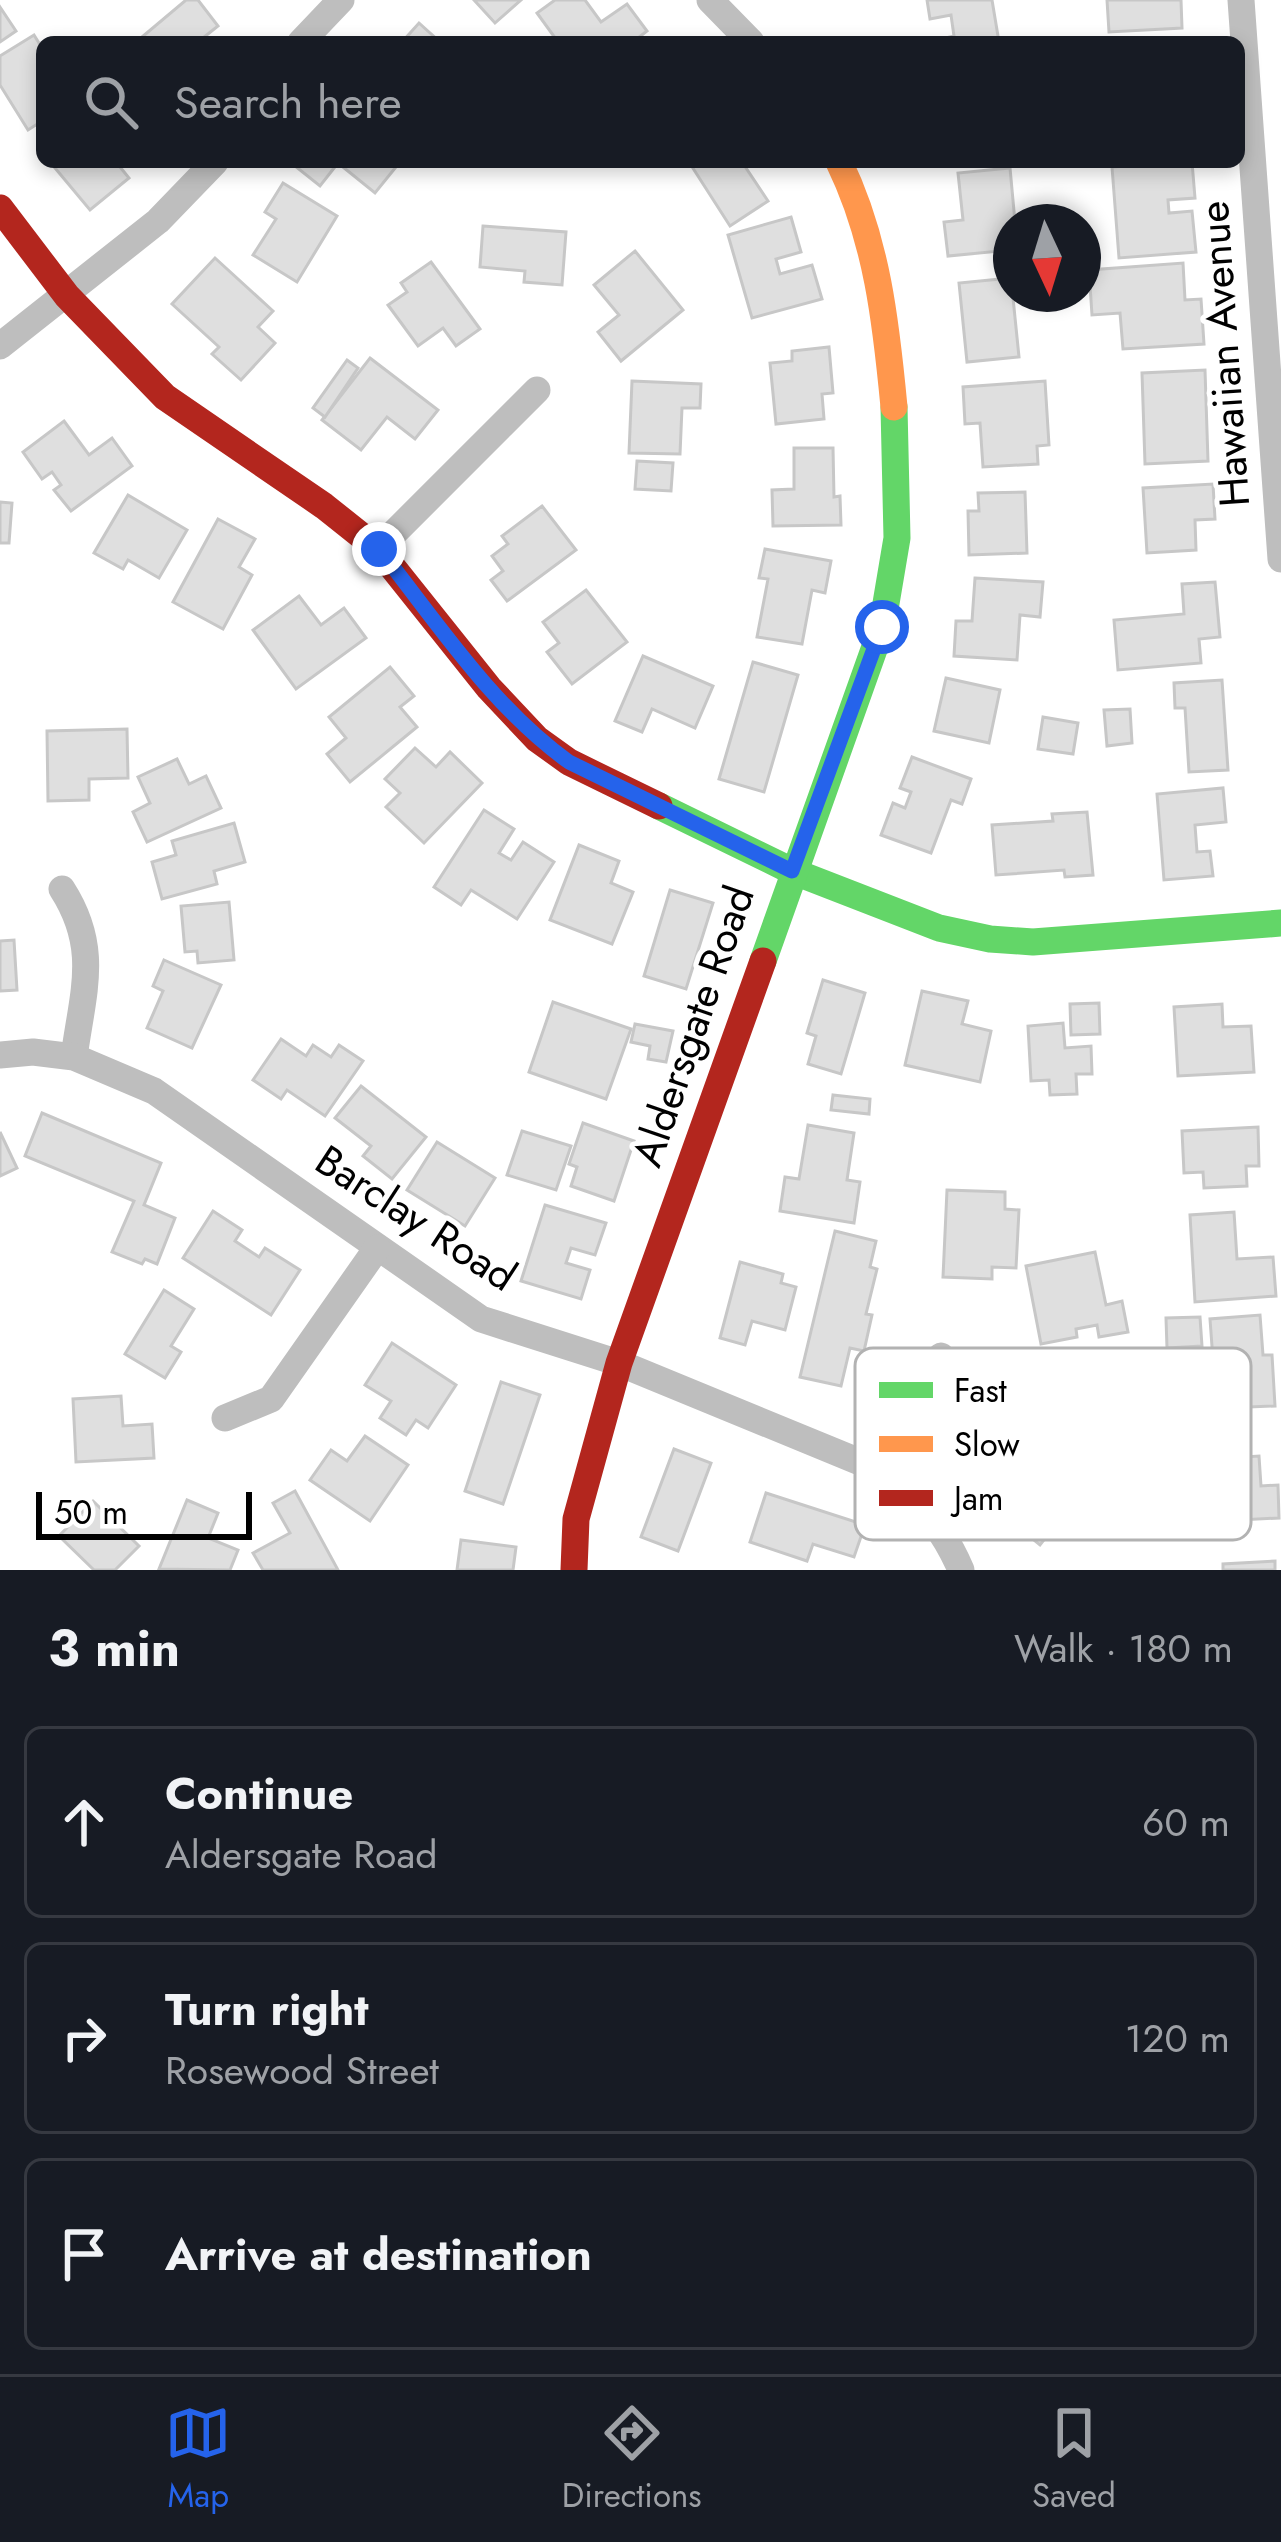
<!DOCTYPE html>
<html lang="en">
<head>
<meta charset="utf-8">
<style>
	body { margin:0; font-family:Jost,sans-serif; background:#20242c; color:#f1f3f6 }
	.compass { position:absolute; left:993px; top:204px; width:108px; height:108px; border-radius:50%; background:#171b24; box-shadow:0 6px 18px #0003; rotate:176deg }
	.scale { position:absolute; left:36px; bottom:30px; width:216px; box-sizing:border-box; padding-left:12px; border:6px solid #000; border-top:0; font-size:33px; line-height:42px; white-space:nowrap; color:#000; -webkit-text-stroke:9px #fff; paint-order:stroke }
	.stop { position:absolute; width:36px; height:36px; margin:-27px; border:9px solid #2563eb; border-radius:50%; background:#fff }
	.stop.end { background:#2563eb; border-color:#fff; box-shadow:0 3px 12px #0008 }
	.list { margin:0; padding:0; list-style:none }
	h2 { display:flex; justify-content:space-between; align-items:center; height:156px; margin:0; padding:0 48px; font-size:51px }
	h2 small { font-size:39px; font-weight:400; color:#9ea1a6 }
	.list li { display:grid; grid-template-columns:78px 1fr auto; gap:36px; align-items:center; box-sizing:border-box; height:192px; margin:0 24px 24px; padding:0 24px; border:3px solid #363941; border-radius:18px }
	.list b { display:block; font-size:45px; white-space:nowrap }
	.list p { margin:0; font-size:39px; white-space:nowrap; color:#9ea1a6 }
	.list em { font-size:39px; font-style:normal; color:#9ea1a6 }
	.icon { flex:none; width:66px; height:66px; fill:none; stroke:currentColor; stroke-width:2; stroke-linecap:round; stroke-linejoin:round }
	.map { position:relative; flex:none; width:1281px; height:1570px; overflow:hidden }
	.search { position:absolute; background:#171b24; box-shadow:0 6px 18px #0003; left:36px; right:36px; top:36px; height:132px; display:flex; align-items:center; gap:30px; box-sizing:border-box; padding:0 42px; border-radius:18px; color:#9ea1a6; font-size:45px }
	.sheet { height:804px; background:#171b24 }
	nav { display:flex; justify-content:space-around; align-items:center; box-sizing:border-box; height:168px; border-top:3px solid #363941; background:#171b24; font-size:33px; color:#9ea1a6 }
	nav a { display:grid; justify-items:center; gap:6px }
	nav .on { color:#2563eb }
	.map>svg:first-child { display:block }
</style>
</head>
<body>
<div class="map">
<svg width="1281" height="1570" viewBox="0 0 1281 1570">
	<rect width="100%" height="100%" fill="#fff"/>
	<!-- building -->
	<g fill="#dfdfdf" stroke="#c7c7c7" stroke-width="3">
		<path d="M 186,0 L 198,0 L 218,26 L 198,42 L 136,42 Z"/>
		<path d="M 474,0 L 521,0 L 495,23 Z"/>
		<path d="M 555,0 L 585,0 L 601,22 L 627,4 L 647,31 L 633,42 L 558,42 L 537,13 Z"/>
		<path d="M 927,0 L 992,0 L 999,42 L 929,42 L 954,36 L 951,15 L 930,19 Z"/>
		<path d="M 1107,0 L 1181,0 L 1182,28 L 1109,32 Z"/>
		<path d="M 0,7 L 16,31 L 0,42 Z"/>
		<path d="M 419,23 L 440,42 L 402,42 Z"/>
		<path d="M 34,35 L 42,48 L 42,121 L 28,130 L 0,85 L 0,56 Z"/>
		<path d="M 50,162 L 116,162 L 129,178 L 90,210 Z"/>
		<path d="M 298,162 L 400,162 L 375,193 L 338,163 L 320,186 L 295,166 Z"/>
		<path d="M 689,162 L 742,162 L 768,201 L 730,226 Z"/>
		<path d="M 1192,162 L 1195,198 L 1168,200 L 1169,213 L 1192,211 L 1196,252 L 1119,258 L 1112,167 Z"/>
		<path d="M 1010,168 L 1015,222 L 1011,222 L 1011,250 L 948,256 L 944,222 L 963,220 L 958,173 Z"/>
		<path d="M 283,183 L 337,216 L 297,282 L 253,255 L 276,219 L 265,212 Z"/>
		<path d="M 791,217 L 801,252 L 776,259 L 780,274 L 812,265 L 822,299 L 752,318 L 728,235 Z"/>
		<path d="M 483,226 L 566,232 L 562,285 L 524,282 L 525,271 L 480,267 Z"/>
		<path d="M 635,251 L 683,310 L 621,361 L 598,332 L 619,315 L 594,285 Z"/>
		<path d="M 215,258 L 273,311 L 258,327 L 275,343 L 241,380 L 212,354 L 219,347 L 172,304 Z"/>
		<path d="M 431,262 L 480,329 L 456,346 L 443,328 L 418,346 L 388,305 L 407,292 L 401,283 Z"/>
		<path d="M 1183,263 L 1185,300 L 1201,299 L 1204,344 L 1123,349 L 1120,313 L 1092,315 L 1089,270 Z"/>
		<path d="M 1011,278 L 1019,357 L 967,362 L 959,283 Z"/>
		<path d="M 829,347 L 833,393 L 822,394 L 824,419 L 776,424 L 770,363 L 792,361 L 792,351 Z"/>
		<path d="M 370,358 L 438,410 L 415,439 L 387,417 L 361,450 L 322,420 Z"/>
		<path d="M 347,360 L 358,368 L 325,417 L 313,408 Z"/>
		<path d="M 1205,370 L 1208,461 L 1145,464 L 1142,373 Z"/>
		<path d="M 632,381 L 701,384 L 700,408 L 682,408 L 680,454 L 629,453 Z"/>
		<path d="M 1045,381 L 1049,445 L 1037,446 L 1038,464 L 983,467 L 980,423 L 965,424 L 963,387 Z"/>
		<path d="M 64,421 L 89,455 L 112,438 L 132,466 L 71,511 L 54,490 L 61,485 L 52,472 L 42,479 L 23,452 Z"/>
		<path d="M 794,448 L 833,448 L 834,497 L 840,496 L 841,525 L 773,526 L 772,490 L 794,489 Z"/>
		<path d="M 637,461 L 673,463 L 671,491 L 635,489 Z"/>
		<path d="M 1213,484 L 1215,519 L 1195,520 L 1196,550 L 1147,553 L 1143,488 Z"/>
		<path d="M 1025,492 L 1027,553 L 969,555 L 968,511 L 979,511 L 978,493 Z"/>
		<path d="M 128,495 L 187,530 L 159,578 L 128,560 L 123,569 L 94,553 Z"/>
		<path d="M 0,502 L 12,503 L 9,543 L 0,543 Z"/>
		<path d="M 542,506 L 576,550 L 507,601 L 491,580 L 503,571 L 492,556 L 508,544 L 502,536 Z"/>
		<path d="M 218,519 L 255,539 L 239,567 L 252,575 L 223,629 L 173,602 Z"/>
		<path d="M 765,549 L 831,561 L 825,593 L 812,590 L 802,644 L 757,637 L 768,579 L 759,578 Z"/>
		<path d="M 975,578 L 1043,582 L 1040,617 L 1020,615 L 1017,660 L 954,656 L 956,621 L 972,621 Z"/>
		<path d="M 1215,582 L 1220,637 L 1199,639 L 1201,663 L 1118,670 L 1114,620 L 1184,614 L 1182,584 Z"/>
		<path d="M 586,590 L 627,642 L 572,684 L 547,652 L 559,643 L 543,622 Z"/>
		<path d="M 299,596 L 321,625 L 344,608 L 366,638 L 296,689 L 253,630 Z"/>
		<path d="M 643,656 L 713,686 L 695,728 L 652,709 L 642,732 L 615,721 Z"/>
		<path d="M 753,662 L 798,675 L 764,792 L 719,779 Z"/>
		<path d="M 390,667 L 414,696 L 400,707 L 417,727 L 350,782 L 327,754 L 346,738 L 329,717 Z"/>
		<path d="M 946,678 L 1000,690 L 989,743 L 934,731 Z"/>
		<path d="M 1222,680 L 1228,770 L 1189,772 L 1185,708 L 1175,708 L 1174,683 Z"/>
		<path d="M 1130,709 L 1132,743 L 1107,746 L 1104,710 Z"/>
		<path d="M 1043,717 L 1078,723 L 1073,754 L 1038,749 Z"/>
		<path d="M 127,729 L 128,778 L 89,779 L 89,800 L 48,801 L 47,731 Z"/>
		<path d="M 415,748 L 436,767 L 450,752 L 482,783 L 424,843 L 386,807 L 400,793 L 385,779 Z"/>
		<path d="M 912,757 L 971,779 L 962,804 L 951,800 L 931,853 L 881,835 L 893,803 L 905,808 L 911,792 L 900,788 Z"/>
		<path d="M 177,759 L 189,784 L 206,776 L 221,808 L 147,842 L 133,812 L 150,803 L 138,777 Z"/>
		<path d="M 1223,788 L 1226,822 L 1195,825 L 1197,852 L 1210,851 L 1213,876 L 1164,880 L 1157,794 Z"/>
		<path d="M 484,810 L 514,829 L 499,853 L 511,860 L 523,842 L 554,862 L 517,919 L 471,890 L 461,905 L 434,887 Z"/>
		<path d="M 1087,812 L 1093,875 L 1065,877 L 1064,870 L 996,875 L 992,825 L 1053,821 L 1052,814 Z"/>
		<path d="M 234,823 L 245,862 L 214,871 L 217,884 L 162,899 L 152,862 L 176,855 L 172,841 Z"/>
		<path d="M 579,845 L 619,861 L 611,883 L 633,892 L 612,944 L 550,920 Z"/>
		<path d="M 670,890 L 713,903 L 686,989 L 644,976 Z"/>
		<path d="M 229,902 L 234,960 L 198,963 L 197,951 L 185,952 L 181,906 Z"/>
		<path d="M 14,940 L 17,990 L 0,991 L 0,941 Z"/>
		<path d="M 164,960 L 221,985 L 192,1048 L 147,1028 L 163,991 L 153,986 Z"/>
		<path d="M 823,980 L 865,993 L 841,1074 L 808,1064 L 816,1036 L 807,1033 Z"/>
		<path d="M 922,991 L 968,1001 L 962,1024 L 991,1031 L 980,1082 L 905,1065 Z"/>
		<path d="M 553,1002 L 631,1029 L 606,1099 L 529,1072 Z"/>
		<path d="M 1099,1003 L 1100,1034 L 1071,1035 L 1070,1004 Z"/>
		<path d="M 1222,1004 L 1223,1027 L 1251,1026 L 1254,1072 L 1178,1076 L 1174,1007 Z"/>
		<path d="M 1063,1023 L 1065,1048 L 1091,1046 L 1092,1074 L 1076,1074 L 1077,1094 L 1050,1095 L 1049,1080 L 1031,1081 L 1028,1026 Z"/>
		<path d="M 635,1024 L 673,1031 L 666,1062 L 648,1059 L 650,1046 L 631,1042 Z"/>
		<path d="M 281,1039 L 306,1056 L 313,1045 L 331,1057 L 339,1045 L 363,1061 L 325,1116 L 287,1090 L 281,1099 L 253,1080 Z"/>
		<path d="M 361,1086 L 426,1137 L 392,1179 L 363,1156 L 371,1146 L 335,1118 Z"/>
		<path d="M 833,1095 L 870,1099 L 869,1114 L 831,1110 Z"/>
		<path d="M 42,1113 L 161,1163 L 144,1205 L 175,1218 L 157,1264 L 145,1259 L 142,1264 L 112,1252 L 134,1201 L 25,1156 Z"/>
		<path d="M 583,1123 L 634,1141 L 614,1201 L 571,1186 L 577,1167 L 569,1164 Z"/>
		<path d="M 808,1125 L 854,1133 L 847,1180 L 860,1182 L 854,1223 L 780,1211 L 785,1177 L 799,1179 Z"/>
		<path d="M 1258,1127 L 1259,1166 L 1246,1166 L 1247,1186 L 1204,1188 L 1203,1172 L 1184,1173 L 1182,1131 Z"/>
		<path d="M 522,1131 L 571,1146 L 556,1190 L 507,1175 Z"/>
		<path d="M 0,1132 L 17,1168 L 0,1176 Z"/>
		<path d="M 437,1142 L 495,1178 L 465,1226 L 407,1190 Z"/>
		<path d="M 947,1190 L 1005,1192 L 1005,1209 L 1019,1210 L 1016,1268 L 992,1267 L 992,1279 L 943,1277 Z"/>
		<path d="M 545,1205 L 606,1223 L 595,1255 L 571,1248 L 566,1263 L 590,1270 L 581,1299 L 521,1281 Z"/>
		<path d="M 213,1211 L 242,1230 L 235,1241 L 259,1257 L 265,1248 L 300,1270 L 271,1315 L 183,1258 Z"/>
		<path d="M 1234,1212 L 1237,1259 L 1273,1257 L 1276,1296 L 1195,1302 L 1190,1215 Z"/>
		<path d="M 835,1231 L 876,1241 L 870,1267 L 877,1269 L 866,1314 L 872,1315 L 864,1351 L 850,1348 L 841,1386 L 800,1377 Z"/>
		<path d="M 1095,1252 L 1106,1305 L 1122,1301 L 1128,1332 L 1099,1337 L 1097,1325 L 1076,1329 L 1077,1337 L 1041,1344 L 1026,1266 Z"/>
		<path d="M 740,1262 L 783,1274 L 781,1283 L 796,1287 L 785,1330 L 752,1321 L 745,1345 L 720,1338 Z"/>
		<path d="M 164,1290 L 194,1309 L 171,1346 L 181,1352 L 165,1378 L 125,1354 Z"/>
		<path d="M 1260,1315 L 1263,1355 L 1272,1355 L 1275,1406 L 1226,1408 L 1224,1374 L 1214,1374 L 1210,1319 Z"/>
		<path d="M 1200,1317 L 1202,1346 L 1167,1348 L 1166,1318 Z"/>
		<path d="M 392,1343 L 456,1385 L 428,1428 L 416,1420 L 406,1435 L 380,1418 L 391,1401 L 365,1385 Z"/>
		<path d="M 501,1382 L 540,1395 L 503,1504 L 465,1491 Z"/>
		<path d="M 121,1396 L 123,1426 L 152,1424 L 154,1458 L 76,1462 L 73,1399 Z"/>
		<path d="M 1022,1426 L 1074,1467 L 1057,1488 L 1074,1502 L 1040,1545 L 1009,1520 L 1022,1505 L 983,1474 Z"/>
		<path d="M 365,1436 L 408,1465 L 370,1521 L 310,1480 L 331,1450 L 347,1461 Z"/>
		<path d="M 674,1449 L 711,1463 L 678,1551 L 641,1537 Z"/>
		<path d="M 1259,1456 L 1261,1486 L 1278,1485 L 1279,1518 L 1201,1522 L 1197,1460 Z"/>
		<path d="M 295,1491 L 338,1570 L 263,1570 L 253,1553 L 290,1533 L 273,1503 Z"/>
		<path d="M 766,1493 L 865,1525 L 854,1557 L 813,1544 L 807,1561 L 750,1542 Z"/>
		<path d="M 187,1500 L 218,1513 L 208,1538 L 238,1550 L 230,1570 L 159,1569 Z"/>
		<path d="M 93,1501 L 139,1546 L 115,1570 L 94,1570 L 59,1536 Z"/>
		<path d="M 461,1540 L 516,1547 L 513,1570 L 457,1570 Z"/>
		<path d="M 1275,1561 L 1275,1570 L 1223,1570 L 1223,1564 Z"/>
	</g>
	<g fill="none" stroke-linecap="round" stroke-linejoin="round">
		<!-- street -->
		<g stroke="#bebebe" stroke-width="27">
			<path d="M 710,0 L 751,42"/>
			<path d="M 1241,0 L 1281,559"/>
			<path d="M 301,42 L 341,0"/>
			<path d="M 0,346 L 158,221 L 215,162"/>
			<path d="M 378,549 L 537,390"/>
			<path d="M 62,889 C 100,948 83,991 74,1057"/>
			<path d="M 0,1055 L 33,1052 L 74,1057 L 154,1091 L 481,1319 L 619,1363 L 894,1476 C 922,1505 945,1532 961,1570"/>
			<path d="M 225,1418 L 271,1399 L 377,1248"/>
			<path d="M 894,1476 C 919,1436 934,1402 941,1356"/>
		</g>
		<!-- fast -->
		<g stroke="#63d668" stroke-width="27">
			<path d="M 659,806 L 792,871 L 939,928 L 990,939 L 1033,942 L 1281,923"/>
			<path d="M 763,961 L 882,627 L 897,538 L 894,407"/>
		</g>
		<!-- slow -->
		<path stroke="#ff974d" stroke-width="27" d="M 839,162 C 877,240 886,322 894,407"/>
		<!-- jam -->
		<g stroke="#b3261e" stroke-width="27">
			<path d="M 0,208 L 67,296 L 165,397 L 324,506 L 378,549 L 489,688 L 537,739 L 569,762 L 659,806"/>
			<path d="M 574,1570 L 576,1519 L 619,1363 L 763,961"/>
		</g>
	</g>
	<g fill="none" stroke-linecap="round" stroke-linejoin="round">
		<!-- route -->
		<path stroke="#2563eb" stroke-width="15" d="M 379,549 C 437,622 492,707 569,762 L 792,871 L 882,627"/>
	</g>
	<g text-anchor="middle" dominant-baseline="central" stroke-width="10" stroke-linejoin="round" paint-order="stroke">
		<!-- street labels -->
		<g font-size="42" fill="#000" stroke="#fff">
			<text transform="translate(1224 354) rotate(-94)">Hawaiian Avenue</text>
			<text transform="translate(693 1026) rotate(-71)">Aldersgate Road</text>
			<text transform="translate(416 1218) rotate(33)">Barclay Road</text>
		</g>
	</g>
	<!-- legend -->
	<rect x="855" y="1348" width="396" height="192" rx="18" fill="#fff" stroke="#b2b2b2" stroke-width="3"/>
	<rect x="879" y="1382" width="54" height="16" fill="#63d668"/>
	<rect x="879" y="1436" width="54" height="16" fill="#ff974d"/>
	<rect x="879" y="1490" width="54" height="16" fill="#b3261e"/>
	<g font-size="33" fill="#000">
		<text x="954" y="1402">Fast</text>
		<text x="954" y="1456">Slow</text>
		<text x="954" y="1510">Jam</text>
	</g>
</svg>
<svg class="compass" viewBox="-18 -18 36 36"><path d="M0-13l5 13h-10z" fill="#e53935"/><path d="M0 13l5-13h-10z" fill="#9ea1a6"/></svg>
<div class="scale">50 m</div>
<div class="stop" style="left:882px;top:627px"></div>
<div class="stop end" style="left:379px;top:549px"></div>
<div class="search"><svg class="icon" aria-label="search" viewBox="0 0 24 24"><circle cx="10" cy="10" r="6"/><path d="M15 15l6 6"/></svg>Search here</div>
</div>
<section class="sheet">
<h2>3 min<small>Walk · 180 m</small></h2>
<ul class="list">
<li><svg class="icon" aria-label="ahead" viewBox="0 0 24 24"><path d="M12 20V5M6 11l6-6 6 6"/></svg><div><b>Continue</b><p>Aldersgate Road</p></div><em>60 m</em></li>
<li><svg class="icon" aria-label="right" viewBox="0 0 24 24"><path d="M7 20v-9h11M14 6l5 5-5 5"/></svg><div><b>Turn right</b><p>Rosewood Street</p></div><em>120 m</em></li>
<li><svg class="icon" aria-label="arrive" viewBox="0 0 24 24"><path d="M6 21V4h12l-3 4 3 4H6"/></svg><div><b>Arrive at destination</b></div></li>
</ul>
</section>
<nav>
<a class="on"><svg class="icon" aria-label="map" viewBox="0 0 24 24"><path d="M3 6l6-2 6 2 6-2v14l-6 2-6-2-6 2zM9 4v14M15 6v14"/></svg>Map</a>
<a><svg class="icon" aria-label="directions" viewBox="0 0 24 24"><path d="M12 3l9 9-9 9-9-9zM9 14v-3h6M13 9l2 2-2 2"/></svg>Directions</a>
<a><svg class="icon" aria-label="saved" viewBox="0 0 24 24"><path d="M7 4h10v16l-5-4-5 4z"/></svg>Saved</a>
</nav>
</body>
</html>
